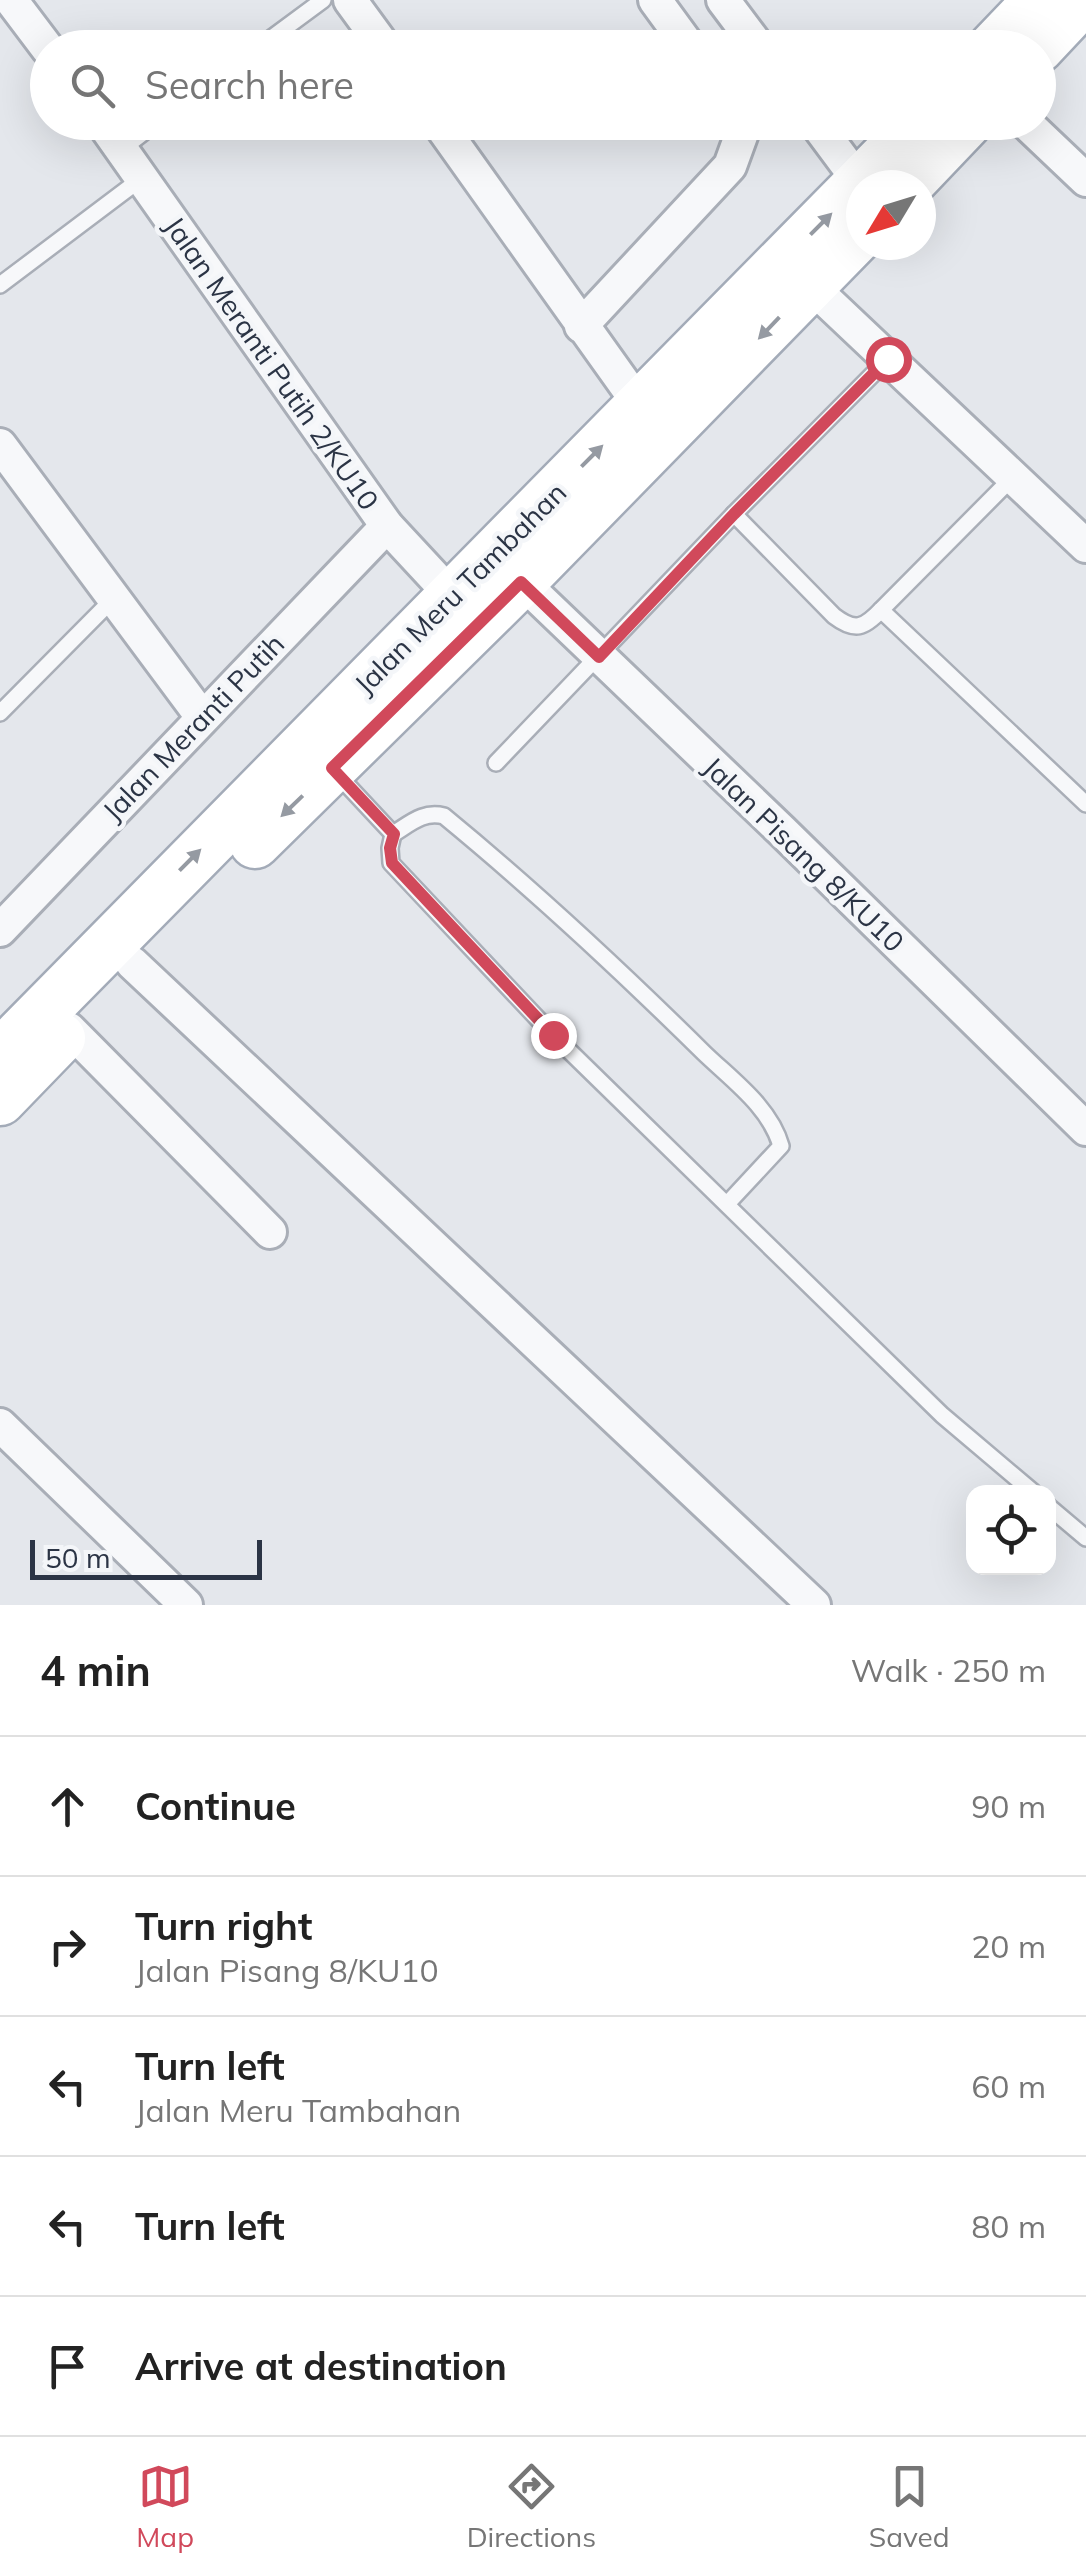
<!DOCTYPE html>
<html lang="en">
<head>
<meta charset="utf-8">
<style>
	body { margin:0; font-family:Mulish,sans-serif; background:#f2f2f2; color:#222 }
	.controls { position:absolute; right:30px; bottom:30px; display:grid; overflow:hidden; border-radius:20px; box-shadow:0 10px 40px #0002 }
	.controls button { width:90px; height:90px; display:grid; place-items:center; padding:0; border:0; border-bottom:2px solid #e0e0e0; background:#fff; color:#222; font:50px sans-serif }
	.compass { position:absolute; left:846px; top:170px; width:90px; height:90px; border-radius:50%; background:#fff; box-shadow:0 10px 40px #0002; rotate:232deg }
	.scale { position:absolute; left:30px; bottom:25px; width:232px; box-sizing:border-box; padding-left:10px; border:5px solid #2b3445; border-top:0; font-size:28px; line-height:35px; white-space:nowrap; color:#2b3445; -webkit-text-stroke:8px #f4f6f9; paint-order:stroke }
	.stop { position:absolute; width:30px; height:30px; margin:-22px; border:8px solid #d1495b; border-radius:50%; background:#fff }
	.stop.end { background:#d1495b; border-color:#fff; box-shadow:0 2px 10px #0008 }
	.list { margin:0; padding:0; list-style:none }
	h2 { display:flex; justify-content:space-between; align-items:center; height:130px; margin:0; padding:0 40px; font-size:42px }
	h2 small { font-size:32px; font-weight:400; color:#767676 }
	.list li { display:grid; grid-template-columns:65px 1fr auto; gap:30px; align-items:center; box-sizing:border-box; height:140px; padding:0 40px; border-top:2px solid #e0e0e0 }
	.list b { display:block; font-size:38px; white-space:nowrap }
	.list p { margin:0; font-size:32px; white-space:nowrap; color:#767676 }
	.list em { font-size:32px; font-style:normal; color:#767676 }
	.icon { flex:none; width:55px; height:55px; fill:none; stroke:currentColor; stroke-width:2; stroke-linecap:round; stroke-linejoin:round }
	.map { position:relative; flex:none; width:1086px; height:1605px; overflow:hidden }
	.search { position:absolute; background:#fff; box-shadow:0 10px 40px #0002; left:30px; right:30px; top:30px; height:110px; display:flex; align-items:center; gap:25px; box-sizing:border-box; padding:0 35px; border-radius:55px; color:#767676; font-size:38px }
	.sheet { height:830px; background:#fff }
	nav { display:flex; justify-content:space-around; align-items:center; box-sizing:border-box; height:140px; border-top:2px solid #e0e0e0; background:#fff; font-size:28px; color:#767676 }
	nav a { display:grid; justify-items:center; gap:5px }
	nav .on { color:#d1495b }
	.map>svg:first-child { display:block }
</style>
</head>
<body>
<div class="map">
<svg width="1086" height="1605" viewBox="0 0 1086 1605">
	<rect width="100%" height="100%" fill="#e4e7ec"/>
	<g fill="none" stroke-linecap="round" stroke-linejoin="round">
		<defs>
			<g id="lane">
				<path d="M 258,48 L 323,0"/>
				<path d="M 122,149 L 157,122"/>
				<path d="M 0,285 L 142,178"/>
				<path d="M 734,514 L 834,616 C 855,632 864,628 881,610 L 1086,804"/>
				<path d="M 881,610 L 1013,477"/>
				<path d="M 0,713 L 114,598"/>
				<path d="M 496,763 L 734,514 L 888,359"/>
				<path d="M 337,774 L 393,834 L 390,848 L 391,863 L 553,1035 L 942,1415 L 1033,1492"/>
				<path d="M 393,834 C 411,823 423,811 444,816 C 534,890 621,971 704,1053 C 732,1080 770,1107 781,1146 L 727,1204"/>
				<path d="M 1048,1506 L 1086,1538"/>
			</g>
			<g id="street">
				<path d="M 11,0 L 48,49"/>
				<path d="M 350,0 L 385,48"/>
				<path d="M 655,0 L 690,48"/>
				<path d="M 723,0 L 759,48"/>
				<path d="M 102,122 L 387,526 L 452,596"/>
				<path d="M 438,122 L 641,407"/>
				<path d="M 815,122 L 861,184"/>
				<path d="M 1025,122 L 1086,180"/>
				<path d="M 811,286 L 1086,546"/>
				<path d="M 581,326 L 730,166 L 742,133 L 737,122"/>
				<path d="M 0,445 L 202,717"/>
				<path d="M 521,581 L 782,831 L 1086,1129"/>
				<path d="M 0,930 L 387,526"/>
				<path d="M 132,963 L 814,1605"/>
				<path d="M 69,1029 L 270,1232"/>
				<path d="M 0,1425 L 186,1605"/>
			</g>
			<g id="primary">
				<path d="M 993,48 L 1039,0"/>
				<path d="M 1038,48 L 1083,0"/>
				<path d="M 907,185 L 967,122"/>
				<path d="M 255,843 L 521,581 L 861,233"/>
				<path d="M 0,1055 L 920,122"/>
				<path d="M 0,1100 L 60,1038"/>
			</g>
		</defs>
		<!-- lane casing -->
		<use href="#lane" stroke="#a9aeb7" stroke-width="20"/>
		<!-- street casing -->
		<use href="#street" stroke="#a9aeb7" stroke-width="38"/>
		<!-- primary casing -->
		<use href="#primary" stroke="#a3abb8" stroke-width="55"/>
		<!-- lane -->
		<use href="#lane" stroke="#f7f8fa" stroke-width="15"/>
		<!-- street -->
		<use href="#street" stroke="#f7f8fa" stroke-width="32"/>
		<!-- primary -->
		<use href="#primary" stroke="#fff" stroke-width="50"/>
	</g>
	<!-- one-way arrows -->
	<defs><path id="oneway-solid" d="M-6-.8H1V-3.2L6.5 0L1 3.2V.8H-6Z" transform="scale(2.5)"/></defs>
	<g fill="#959aa2">
		<use href="#oneway-solid" transform="translate(821 224) rotate(-45)"/>
		<use href="#oneway-solid" transform="translate(769 328) rotate(134)"/>
		<use href="#oneway-solid" transform="translate(592 456) rotate(-45)"/>
		<use href="#oneway-solid" transform="translate(292 806) rotate(136)"/>
		<use href="#oneway-solid" transform="translate(190 860) rotate(-45)"/>
	</g>
	<g fill="none" stroke-linecap="round" stroke-linejoin="round">
		<!-- route -->
		<path stroke="#d1495b" stroke-width="12" d="M 553,1035 L 392,863 L 390,848 L 394,834 L 332,768 L 521,582 L 599,657 L 734,514 L 888,359"/>
	</g>
	<g text-anchor="middle" dominant-baseline="central" stroke-width="9" stroke-linejoin="round" paint-order="stroke">
		<!-- street labels -->
		<g font-size="28" fill="#2b3445" stroke="#f4f6f9">
			<text transform="translate(272 363) rotate(55)">Jalan Meranti Putih 2/KU10</text>
			<text transform="translate(460 588) rotate(-45)">Jalan Meru Tambahan</text>
			<text transform="translate(193 727) rotate(-46)">Jalan Meranti Putih</text>
			<text transform="translate(804 854) rotate(44)">Jalan Pisang 8/KU10</text>
		</g>
	</g>
</svg>
<div class="controls">
<button><svg class="icon" aria-label="locate" viewBox="0 0 24 24"><circle cx="12" cy="12" r="6"/><path d="M12 2v4M12 18v4M2 12h4M18 12h4"/></svg></button>
</div>
<svg class="compass" viewBox="-18 -18 36 36"><path d="M0-13l5 13h-10z" fill="#e53935"/><path d="M0 13l5-13h-10z" fill="#767676"/></svg>
<div class="scale">50 m</div>
<div class="stop" style="left:888px;top:359px"></div>
<div class="stop end" style="left:553px;top:1035px"></div>
<div class="search"><svg class="icon" aria-label="search" viewBox="0 0 24 24"><circle cx="10" cy="10" r="6"/><path d="M15 15l6 6"/></svg>Search here</div>
</div>
<section class="sheet">
<h2>4 min<small>Walk · 250 m</small></h2>
<ul class="list">
<li><svg class="icon" aria-label="ahead" viewBox="0 0 24 24"><path d="M12 20V5M6 11l6-6 6 6"/></svg><div><b>Continue</b></div><em>90 m</em></li>
<li><svg class="icon" aria-label="right" viewBox="0 0 24 24"><path d="M7 20v-9h11M14 6l5 5-5 5"/></svg><div><b>Turn right</b><p>Jalan Pisang 8/KU10</p></div><em>20 m</em></li>
<li><svg class="icon" aria-label="left" viewBox="0 0 24 24"><path d="M17 20v-9H6M10 6l-5 5 5 5"/></svg><div><b>Turn left</b><p>Jalan Meru Tambahan</p></div><em>60 m</em></li>
<li><svg class="icon" aria-label="left" viewBox="0 0 24 24"><path d="M17 20v-9H6M10 6l-5 5 5 5"/></svg><div><b>Turn left</b></div><em>80 m</em></li>
<li><svg class="icon" aria-label="arrive" viewBox="0 0 24 24"><path d="M6 21V4h12l-3 4 3 4H6"/></svg><div><b>Arrive at destination</b></div></li>
</ul>
</section>
<nav>
<a class="on"><svg class="icon" aria-label="map" viewBox="0 0 24 24"><path d="M3 6l6-2 6 2 6-2v14l-6 2-6-2-6 2zM9 4v14M15 6v14"/></svg>Map</a>
<a><svg class="icon" aria-label="directions" viewBox="0 0 24 24"><path d="M12 3l9 9-9 9-9-9zM9 14v-3h6M13 9l2 2-2 2"/></svg>Directions</a>
<a><svg class="icon" aria-label="saved" viewBox="0 0 24 24"><path d="M7 4h10v16l-5-4-5 4z"/></svg>Saved</a>
</nav>
</body>
</html>
